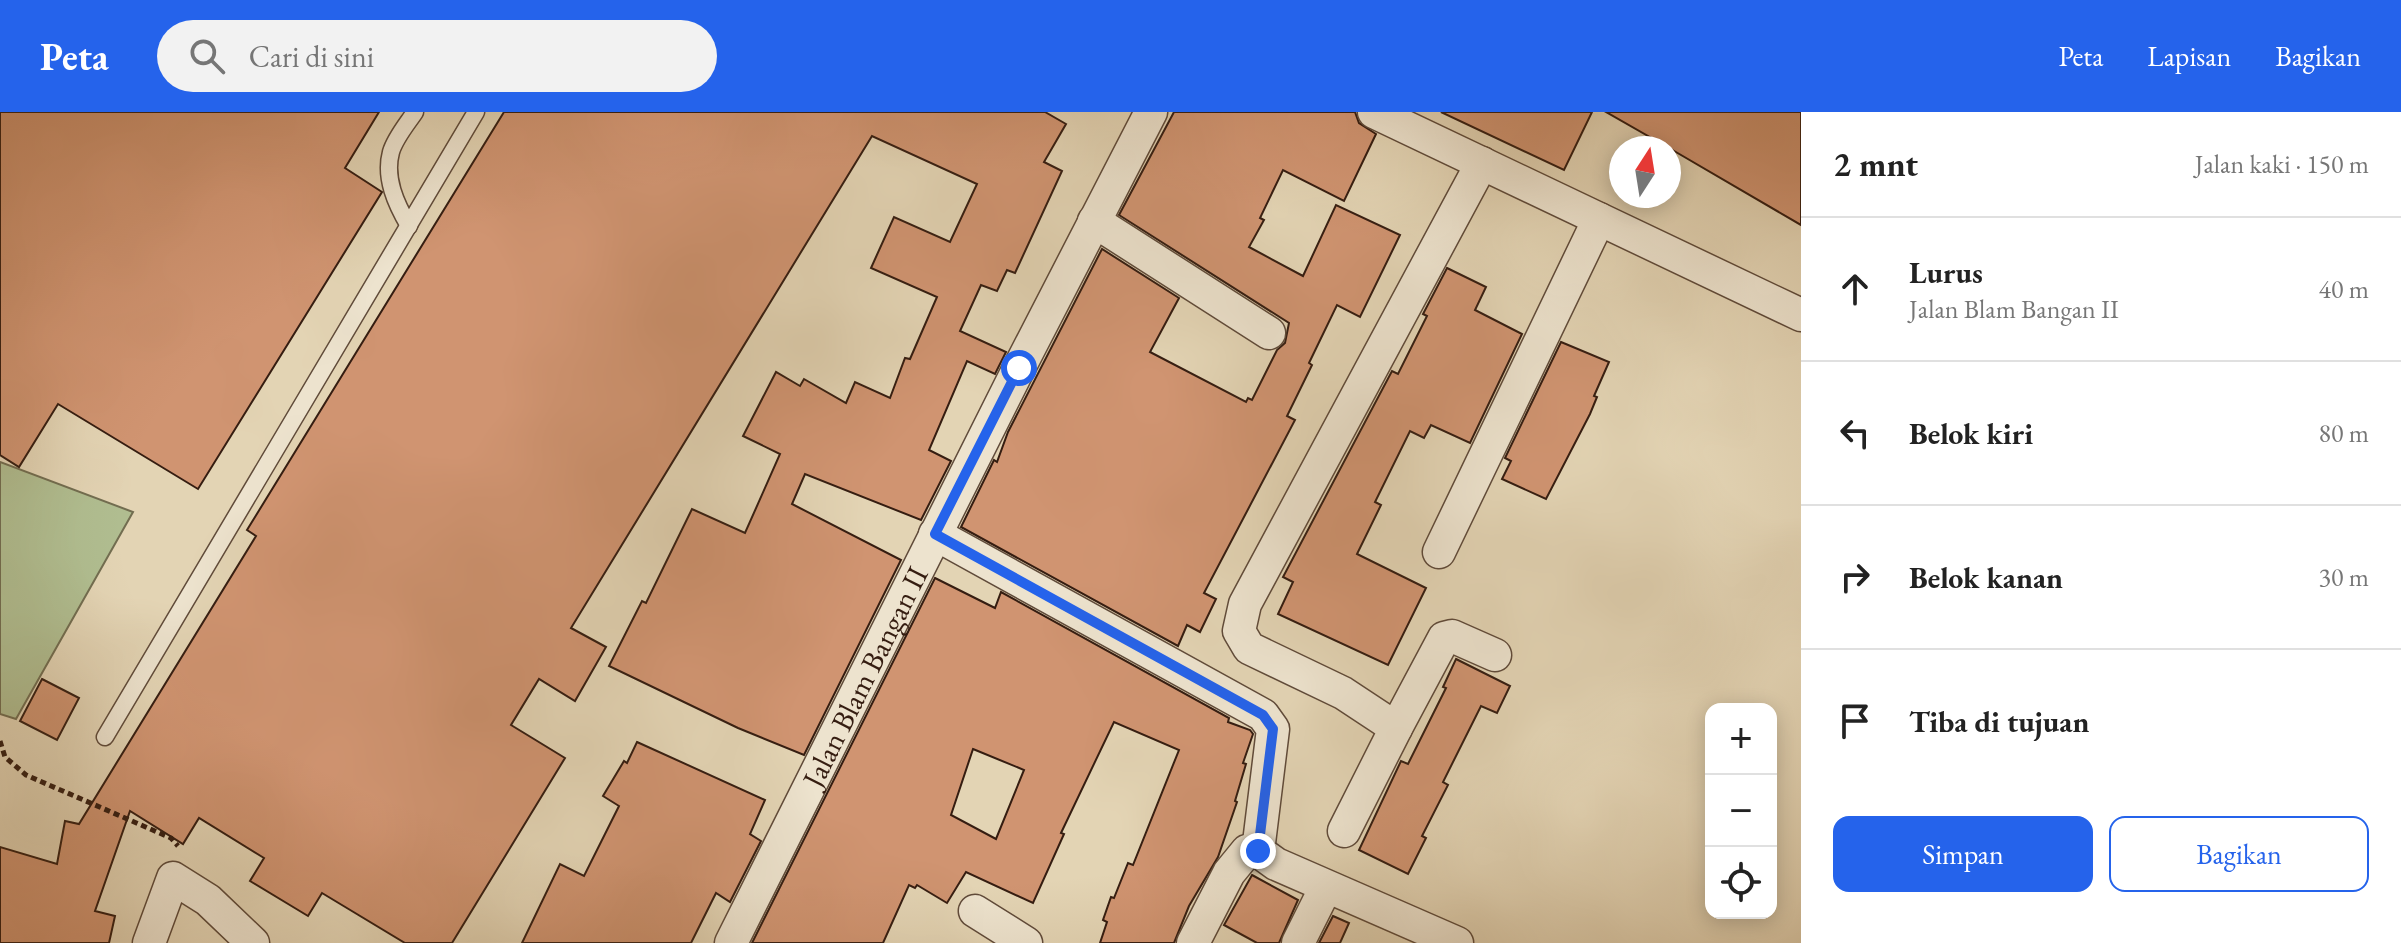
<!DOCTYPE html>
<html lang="id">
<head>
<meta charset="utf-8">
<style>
	body { margin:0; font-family:"EB Garamond",serif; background:#f2f2f2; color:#222 }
	.controls { position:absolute; right:24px; bottom:24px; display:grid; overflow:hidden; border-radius:16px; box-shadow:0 4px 20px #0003 }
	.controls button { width:72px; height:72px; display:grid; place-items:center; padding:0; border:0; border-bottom:2px solid #e0e0e0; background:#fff; color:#222; font:40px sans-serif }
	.compass { position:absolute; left:1609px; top:24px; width:72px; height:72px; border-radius:50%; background:#fff; box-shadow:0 4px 20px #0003; rotate:12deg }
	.stop { position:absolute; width:24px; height:24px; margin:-18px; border:6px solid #2563eb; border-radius:50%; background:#fff }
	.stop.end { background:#2563eb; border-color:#fff; box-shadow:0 2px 8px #0008 }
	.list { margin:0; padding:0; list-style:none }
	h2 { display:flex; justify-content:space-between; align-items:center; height:104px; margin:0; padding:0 32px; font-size:34px }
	h2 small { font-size:26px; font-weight:400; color:#767676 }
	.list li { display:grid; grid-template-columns:52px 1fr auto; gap:24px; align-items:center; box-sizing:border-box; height:144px; padding:0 32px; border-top:2px solid #e0e0e0 }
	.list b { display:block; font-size:30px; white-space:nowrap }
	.list p { margin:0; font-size:26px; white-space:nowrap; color:#767676 }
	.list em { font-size:26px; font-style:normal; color:#767676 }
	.actions { display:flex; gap:16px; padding:24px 32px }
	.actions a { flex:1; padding:18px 0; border:2px solid #2563eb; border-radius:16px; text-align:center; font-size:28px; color:#2563eb }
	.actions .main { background:#2563eb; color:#fff }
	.icon { flex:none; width:44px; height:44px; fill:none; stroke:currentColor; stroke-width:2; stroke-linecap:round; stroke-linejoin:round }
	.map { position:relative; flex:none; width:1801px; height:831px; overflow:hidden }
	header { display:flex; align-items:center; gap:48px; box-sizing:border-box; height:112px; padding:0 40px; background:#2563eb; color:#fff }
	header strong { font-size:38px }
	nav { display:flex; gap:44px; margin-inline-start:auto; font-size:28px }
	.search { width:560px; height:72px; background:#f2f2f2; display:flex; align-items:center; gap:20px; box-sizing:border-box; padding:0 28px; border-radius:44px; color:#767676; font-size:30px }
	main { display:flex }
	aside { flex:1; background:#fff }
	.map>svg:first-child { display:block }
</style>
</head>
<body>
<header>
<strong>Peta</strong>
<div class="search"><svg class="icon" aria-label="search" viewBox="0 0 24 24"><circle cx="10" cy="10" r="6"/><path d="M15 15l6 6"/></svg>Cari di sini</div>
<nav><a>Peta</a><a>Lapisan</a><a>Bagikan</a></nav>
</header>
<main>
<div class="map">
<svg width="1801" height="831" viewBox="0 0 1801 831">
	<rect width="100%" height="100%" fill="#e3d4b4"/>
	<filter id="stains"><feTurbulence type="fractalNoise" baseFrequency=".0025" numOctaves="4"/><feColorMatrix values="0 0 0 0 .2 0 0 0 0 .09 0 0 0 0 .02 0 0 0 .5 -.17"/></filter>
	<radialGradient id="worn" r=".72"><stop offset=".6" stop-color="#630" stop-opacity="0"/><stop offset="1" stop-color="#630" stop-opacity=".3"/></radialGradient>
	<!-- green -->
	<path fill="#b0bd90" stroke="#726d50" stroke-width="2" d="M 0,350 L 133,400 L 16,607 L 0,602 Z"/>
	<!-- building -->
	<g fill="#d09471" stroke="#351d11" stroke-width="2" fill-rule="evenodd">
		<path d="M 0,0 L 379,0 L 345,56 L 382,80 L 198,377 L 58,292 L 19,355 L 0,343 Z"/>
		<path d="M 504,0 L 1045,0 L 1066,12 L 1044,50 L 1062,59 L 1015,161 L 1007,158 L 997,179 L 981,173 L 960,219 L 1006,240 L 995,262 L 967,249 L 929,338 L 951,349 L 921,408 L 805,362 L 792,392 L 901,448 L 804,643 L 738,616 L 609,554 L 642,489 L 646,491 L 692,397 L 745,421 L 780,342 L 743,324 L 776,260 L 800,274 L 804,267 L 846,291 L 855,270 L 890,286 L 905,246 L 910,247 L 937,185 L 871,156 L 894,105 L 950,130 L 977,72 L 872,24 L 571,516 L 606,535 L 575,589 L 539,567 L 511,613 L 565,646 L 452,831 L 405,831 L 322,781 L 308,804 L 250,769 L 264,746 L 199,706 L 183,732 L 130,699 L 95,799 L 115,804 L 109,831 L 0,831 L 0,735 L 57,752 L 65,709 L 79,712 L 256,424 L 247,418 Z"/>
		<path d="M 1174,0 L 1355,0 L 1359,11 L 1376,22 L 1344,89 L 1283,58 L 1260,106 L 1264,108 L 1249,135 L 1303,164 L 1336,93 L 1400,123 L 1360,205 L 1337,193 L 1309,251 L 1312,253 L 1287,304 L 1295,308 L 1204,481 L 1216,487 L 1200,520 L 1187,513 L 1178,534 L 961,415 L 994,348 L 997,350 L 1008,320 L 1102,137 L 1179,186 L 1150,240 L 1246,290 L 1248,286 L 1252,288 L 1277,238 L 1285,231 L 1289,211 L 1119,103 Z"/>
		<path d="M 1441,0 L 1592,0 L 1564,58 Z"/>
		<path d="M 1606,0 L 1801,0 L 1801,113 L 1669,36 Z"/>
		<path d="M 1447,156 L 1486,175 L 1475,198 L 1522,222 L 1470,331 L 1431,313 L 1424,326 L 1410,319 L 1375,390 L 1381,393 L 1357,442 L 1426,476 L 1388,553 L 1278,502 L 1293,470 L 1283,465 L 1392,259 L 1398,262 L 1427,204 L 1423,202 Z"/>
		<path d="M 1561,230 L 1609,250 L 1594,284 L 1597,285 L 1590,302 L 1546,387 L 1502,367 L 1511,349 L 1505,346 Z"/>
		<path d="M 935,466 L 995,496 L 1001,480 L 1229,606 L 1228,610 L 1250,618 L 1253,622 L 1243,651 L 1246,652 L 1235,689 L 1237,690 L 1218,745 L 1189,794 L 1174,831 L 1100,831 L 1107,810 L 1103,808 L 1111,785 L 1114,786 L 1128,751 L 1133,753 L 1179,638 L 1114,610 L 1061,721 L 1064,722 L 1033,791 L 966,760 L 947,791 L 917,773 L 915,776 L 909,773 L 883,831 L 752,831 ZM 973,637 L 1024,658 L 996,727 L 951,703 Z"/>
		<path d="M 1456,547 L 1510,574 L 1497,601 L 1481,594 L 1443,670 L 1448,673 L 1422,724 L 1426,726 L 1408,762 L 1359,738 L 1401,649 L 1408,652 L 1446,576 L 1443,575 Z"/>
		<path d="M 42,567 L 79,586 L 57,628 L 20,609 Z"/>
		<path d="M 637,630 L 765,688 L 750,722 L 761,729 L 730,790 L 716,781 L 691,831 L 522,831 L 560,752 L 584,764 L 619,694 L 603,684 L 624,649 L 627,651 Z"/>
		<path d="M 1252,763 L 1298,788 L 1279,831 L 1257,831 L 1224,813 Z"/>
		<path d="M 1333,804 L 1349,811 L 1340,831 L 1319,831 Z"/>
	</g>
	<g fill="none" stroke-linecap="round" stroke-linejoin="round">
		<defs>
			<g id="lane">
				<path d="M 409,114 C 396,92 384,66 391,40 C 395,26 407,12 415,0"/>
				<path d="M 105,625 L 476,0"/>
			</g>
			<g id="street">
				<path d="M 1374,0 L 1801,203"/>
				<path d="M 1094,109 L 1269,221"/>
				<path d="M 935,422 L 1263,603 L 1273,617 L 1258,739"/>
				<path d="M 1439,440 L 1599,107"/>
				<path d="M 1396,616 L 1444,526 L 1452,524 L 1495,543"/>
				<path d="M 1344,719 L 1396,616 L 1343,581 L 1249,536 L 1239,519 L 1245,492 L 1482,51"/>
				<path d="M 975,799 L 1026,831"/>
				<path d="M 149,831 L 173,766 L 208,788 L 253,831"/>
				<path id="s1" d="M 731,831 L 1019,256 L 1151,0"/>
				<path d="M 1193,831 L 1229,761 L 1247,739 L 1258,739 L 1276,752 L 1457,831"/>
				<path d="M 1298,831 L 1326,775"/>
			</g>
		</defs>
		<!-- lane casing -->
		<use href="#lane" stroke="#604b3a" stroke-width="19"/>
		<!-- street casing -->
		<use href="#street" stroke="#604b3a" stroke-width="35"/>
		<!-- path -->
		<path stroke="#351d11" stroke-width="5" stroke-dasharray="6 4" stroke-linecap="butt" d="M 0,629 L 5,645 L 26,663 L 171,726 L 178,734"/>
		<!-- lane -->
		<use href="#lane" stroke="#ede3ce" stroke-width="16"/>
		<!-- street -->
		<use href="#street" stroke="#ede3ce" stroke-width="32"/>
	</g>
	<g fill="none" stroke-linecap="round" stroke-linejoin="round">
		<!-- route -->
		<path stroke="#2563eb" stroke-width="10" d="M 1019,256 L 935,422 L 1263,603 L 1273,617 L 1258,739"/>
	</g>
	<g text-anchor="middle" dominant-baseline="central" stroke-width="6" stroke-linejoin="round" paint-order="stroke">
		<!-- street labels -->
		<g font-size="30" fill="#351d11" stroke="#ede3ce">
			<text stroke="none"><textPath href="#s1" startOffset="298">Jalan Blam Bangan II</textPath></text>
		</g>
	</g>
	<rect width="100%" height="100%" filter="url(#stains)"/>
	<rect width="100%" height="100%" fill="url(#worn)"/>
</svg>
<div class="controls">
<button>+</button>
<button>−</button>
<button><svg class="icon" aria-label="locate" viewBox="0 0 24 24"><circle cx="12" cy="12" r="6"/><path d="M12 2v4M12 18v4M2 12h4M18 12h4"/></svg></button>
</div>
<svg class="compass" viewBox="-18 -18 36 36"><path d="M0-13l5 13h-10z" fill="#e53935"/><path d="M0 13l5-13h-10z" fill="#767676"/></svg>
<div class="stop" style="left:1019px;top:256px"></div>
<div class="stop end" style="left:1258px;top:739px"></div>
</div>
<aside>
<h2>2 mnt<small>Jalan kaki · 150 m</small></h2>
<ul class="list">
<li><svg class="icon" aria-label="ahead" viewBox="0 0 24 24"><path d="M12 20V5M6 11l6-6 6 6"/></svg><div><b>Lurus</b><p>Jalan Blam Bangan II</p></div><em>40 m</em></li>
<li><svg class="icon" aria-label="left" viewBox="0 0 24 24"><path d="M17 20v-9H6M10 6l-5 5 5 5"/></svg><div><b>Belok kiri</b></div><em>80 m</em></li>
<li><svg class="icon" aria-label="right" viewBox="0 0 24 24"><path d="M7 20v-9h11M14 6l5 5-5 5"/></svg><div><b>Belok kanan</b></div><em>30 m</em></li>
<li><svg class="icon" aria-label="arrive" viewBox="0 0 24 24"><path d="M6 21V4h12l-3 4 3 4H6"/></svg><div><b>Tiba di tujuan</b></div></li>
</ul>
<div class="actions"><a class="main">Simpan</a><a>Bagikan</a></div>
</aside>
</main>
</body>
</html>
